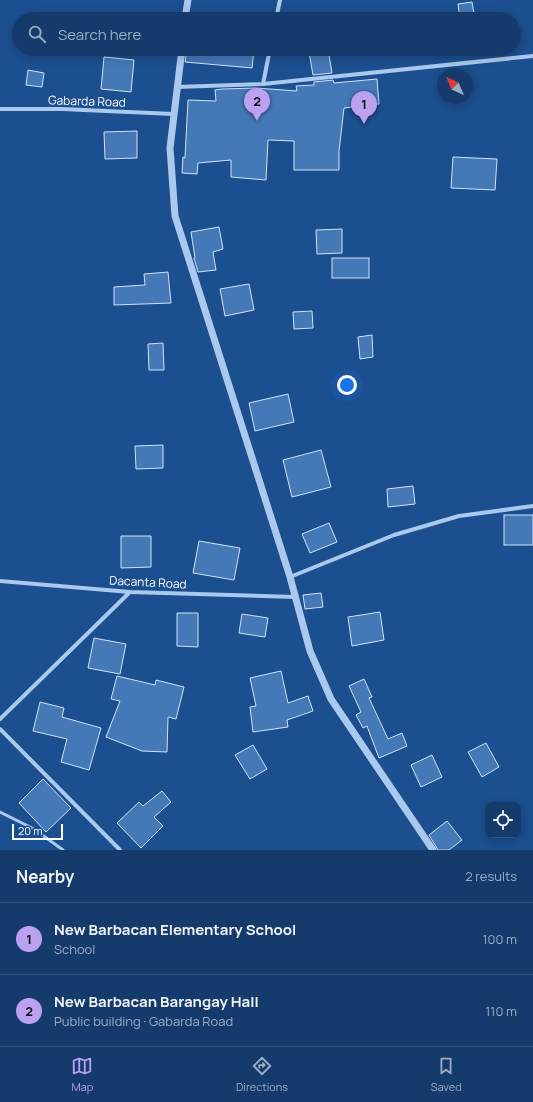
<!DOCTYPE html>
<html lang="en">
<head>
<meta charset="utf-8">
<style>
	body { margin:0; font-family:Manrope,sans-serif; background:#214673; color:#f1f3f6 }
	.controls { position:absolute; right:12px; bottom:12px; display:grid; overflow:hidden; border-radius:8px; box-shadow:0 2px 10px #0003 }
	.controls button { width:36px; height:36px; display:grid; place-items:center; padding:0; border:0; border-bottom:1px solid #33557e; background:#143b6b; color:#f1f3f6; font:20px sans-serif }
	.compass { position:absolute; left:437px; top:68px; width:36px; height:36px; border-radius:50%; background:#143b6b; box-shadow:0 2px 10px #0003; rotate:316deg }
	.scale { position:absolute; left:12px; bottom:10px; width:51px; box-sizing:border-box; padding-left:4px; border:2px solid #fff; border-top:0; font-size:11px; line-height:14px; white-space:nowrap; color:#fff; -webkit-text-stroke:3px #1b4f8f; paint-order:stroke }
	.you { position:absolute; left:347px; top:385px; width:14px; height:14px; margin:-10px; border:3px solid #fff; border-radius:50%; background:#1a73e8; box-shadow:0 0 0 6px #1a73e833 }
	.badge { display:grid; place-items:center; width:26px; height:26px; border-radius:50%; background:#bca0f2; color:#111; font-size:13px; font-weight:700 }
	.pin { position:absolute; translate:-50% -33px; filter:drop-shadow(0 1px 2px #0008) }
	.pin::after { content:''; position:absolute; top:21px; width:14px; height:12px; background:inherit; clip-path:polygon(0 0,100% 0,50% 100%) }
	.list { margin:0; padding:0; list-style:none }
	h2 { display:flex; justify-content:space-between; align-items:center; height:52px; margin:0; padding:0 16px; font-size:17px }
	h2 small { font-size:13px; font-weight:400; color:#9dadc1 }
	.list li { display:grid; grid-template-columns:26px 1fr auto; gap:12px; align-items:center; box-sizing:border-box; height:72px; padding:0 16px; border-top:1px solid #33557e }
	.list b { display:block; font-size:15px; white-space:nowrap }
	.list p { margin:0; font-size:13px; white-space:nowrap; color:#9dadc1 }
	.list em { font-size:13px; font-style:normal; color:#9dadc1 }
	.icon { flex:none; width:22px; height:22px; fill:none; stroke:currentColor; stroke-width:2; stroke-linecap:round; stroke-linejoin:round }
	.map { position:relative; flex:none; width:533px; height:850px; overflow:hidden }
	.search { position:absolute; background:#143b6b; box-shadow:0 2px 10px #0003; left:12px; right:12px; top:12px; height:44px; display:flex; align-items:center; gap:10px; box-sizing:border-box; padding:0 14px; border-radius:22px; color:#9dadc1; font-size:15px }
	.sheet { height:196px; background:#143b6b }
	nav { display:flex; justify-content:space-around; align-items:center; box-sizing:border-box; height:56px; border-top:1px solid #33557e; background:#143b6b; font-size:11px; color:#9dadc1 }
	nav a { display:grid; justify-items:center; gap:2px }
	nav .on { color:#bca0f2 }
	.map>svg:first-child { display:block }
</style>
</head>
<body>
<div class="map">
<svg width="533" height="850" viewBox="0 0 533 850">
	<rect width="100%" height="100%" fill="#1b4f8f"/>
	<!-- building -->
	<g fill="#4478b7" stroke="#cfe3fa">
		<path d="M 472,2 L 475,19 L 460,19 L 458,4 Z"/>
		<path d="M 187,49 L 254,49 L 252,68 L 185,62 Z"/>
		<path d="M 328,49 L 332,73 L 313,75 L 309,52 Z"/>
		<path d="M 104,57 L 134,60 L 131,92 L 101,89 Z"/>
		<path d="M 28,70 L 44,73 L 42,87 L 26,85 Z"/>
		<path d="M 377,79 L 379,104 L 344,108 L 339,151 L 339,170 L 294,170 L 294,141 L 268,140 L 266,180 L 231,177 L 231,160 L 198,163 L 197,174 L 182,173 L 183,157 L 185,158 L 188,100 L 216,101 L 215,90 L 222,89 L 256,88 L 297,91 L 296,86 L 314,85 L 314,82 L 333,80 L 334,83 Z"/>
		<path d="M 137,131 L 137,158 L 105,159 L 104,132 Z"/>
		<path d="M 453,157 L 497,159 L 495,190 L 451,188 Z"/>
		<path d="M 219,227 L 223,249 L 213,252 L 216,270 L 198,272 L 194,258 L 195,258 L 191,232 Z"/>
		<path d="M 342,229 L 342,253 L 317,254 L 316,230 Z"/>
		<rect x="332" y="258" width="37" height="20"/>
		<path d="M 168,272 L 171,303 L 114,305 L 114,287 L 145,285 L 144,274 Z"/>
		<path d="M 249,284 L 254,310 L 225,316 L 220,289 Z"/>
		<path d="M 312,311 L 313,328 L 294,329 L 293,312 Z"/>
		<path d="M 372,335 L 373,357 L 360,359 L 358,337 Z"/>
		<path d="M 163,343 L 164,370 L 149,370 L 148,344 Z"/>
		<path d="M 288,394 L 294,422 L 255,431 L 249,403 Z"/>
		<path d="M 163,445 L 163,468 L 136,469 L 135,446 Z"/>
		<path d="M 321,450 L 331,487 L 292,497 L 283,460 Z"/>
		<path d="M 413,486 L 415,504 L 388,507 L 387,489 Z"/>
		<rect x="504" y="515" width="29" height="30"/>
		<path d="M 329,523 L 337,542 L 310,553 L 302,534 Z"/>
		<path d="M 121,536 L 151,536 L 151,567 L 121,568 Z"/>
		<path d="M 199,541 L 240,548 L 234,580 L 193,573 Z"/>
		<path d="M 321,593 L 323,607 L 305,609 L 303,595 Z"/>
		<path d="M 380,612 L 384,640 L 352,646 L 348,617 Z"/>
		<path d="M 177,613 L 198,613 L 198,647 L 177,646 Z"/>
		<path d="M 242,614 L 268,618 L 265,637 L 239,633 Z"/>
		<path d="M 94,638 L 126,644 L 120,674 L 88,668 Z"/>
		<path d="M 281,671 L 288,703 L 308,696 L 313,711 L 287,720 L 288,727 L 253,732 L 250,707 L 256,706 L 250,678 Z"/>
		<path d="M 117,676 L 155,685 L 156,680 L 184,687 L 176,719 L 168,717 L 167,752 L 142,751 L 106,737 L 120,701 L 111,699 Z"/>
		<path d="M 364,679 L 372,697 L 369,698 L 388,739 L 402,733 L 407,746 L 379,758 L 367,726 L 363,728 L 356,715 L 361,712 L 349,686 Z"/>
		<path d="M 40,702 L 64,708 L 62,717 L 101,728 L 89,770 L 61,762 L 67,739 L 33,731 Z"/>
		<path d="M 486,743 L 499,767 L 482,777 L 468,752 Z"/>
		<path d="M 253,745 L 267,769 L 250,779 L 235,755 Z"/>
		<path d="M 432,755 L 442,777 L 421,787 L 411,765 Z"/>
		<path d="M 43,779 L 71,808 L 46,832 L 19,803 Z"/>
		<path d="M 162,791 L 171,802 L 154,817 L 163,826 L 141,848 L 117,823 L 139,802 L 143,806 Z"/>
		<path d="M 447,821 L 462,840 L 449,850 L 438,850 L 429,835 Z"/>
	</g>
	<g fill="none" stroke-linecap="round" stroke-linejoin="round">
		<!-- service -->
		<path stroke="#a9c9ee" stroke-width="3" d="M 0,812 L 34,829 L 63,850"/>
		<!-- minor -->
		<g stroke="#a9c9ee" stroke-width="4">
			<path d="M 276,19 L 280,0"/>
			<path d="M 263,84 L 270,49"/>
			<path d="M 177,87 L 263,84 L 533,56"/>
			<path d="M 0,109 L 62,109 L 173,114"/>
			<path d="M 290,577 L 394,535 L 459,516 L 533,506"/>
			<path d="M 0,581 L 130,592 L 295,597"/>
			<path d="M 0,719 L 130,592"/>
			<path d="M 0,729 L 120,850"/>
		</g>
		<!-- tertiary -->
		<g stroke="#a9c9ee" stroke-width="7">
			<path d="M 185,19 L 188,0"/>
			<path d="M 182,49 L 170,148 L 175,216 L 290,577 L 310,651 L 331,699 L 433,850"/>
		</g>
	</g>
	<g text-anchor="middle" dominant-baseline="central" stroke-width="3.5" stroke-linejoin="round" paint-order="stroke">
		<!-- street labels -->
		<g font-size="12" fill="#fff" stroke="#1b4f8f">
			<text transform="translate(87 101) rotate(2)">Gabarda Road</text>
			<text transform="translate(148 582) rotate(3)">Dacanta Road</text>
		</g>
	</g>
</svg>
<div class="controls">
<button><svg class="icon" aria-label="locate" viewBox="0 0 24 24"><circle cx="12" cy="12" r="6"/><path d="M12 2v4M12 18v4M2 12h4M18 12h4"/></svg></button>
</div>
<svg class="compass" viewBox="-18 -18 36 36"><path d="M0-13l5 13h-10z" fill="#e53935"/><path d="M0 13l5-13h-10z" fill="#9dadc1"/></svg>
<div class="scale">20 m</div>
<div class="you"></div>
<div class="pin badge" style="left:364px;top:124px">1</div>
<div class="pin badge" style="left:257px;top:121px">2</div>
<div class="search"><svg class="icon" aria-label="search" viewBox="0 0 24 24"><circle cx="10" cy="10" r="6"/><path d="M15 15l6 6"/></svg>Search here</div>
</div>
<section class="sheet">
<h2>Nearby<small>2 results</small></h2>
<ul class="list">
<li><span class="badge">1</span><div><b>New Barbacan Elementary School</b><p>School</p></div><em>100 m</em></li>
<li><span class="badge">2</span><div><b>New Barbacan Barangay Hall</b><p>Public building · Gabarda Road</p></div><em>110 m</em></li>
</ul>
</section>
<nav>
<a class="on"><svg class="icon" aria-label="map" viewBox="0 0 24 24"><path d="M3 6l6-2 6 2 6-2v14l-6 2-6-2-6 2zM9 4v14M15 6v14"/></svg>Map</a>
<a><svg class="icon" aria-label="directions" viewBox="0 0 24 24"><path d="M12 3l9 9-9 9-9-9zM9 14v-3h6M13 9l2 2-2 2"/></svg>Directions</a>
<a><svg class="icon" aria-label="saved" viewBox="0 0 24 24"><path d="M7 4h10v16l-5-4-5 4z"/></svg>Saved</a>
</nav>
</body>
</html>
